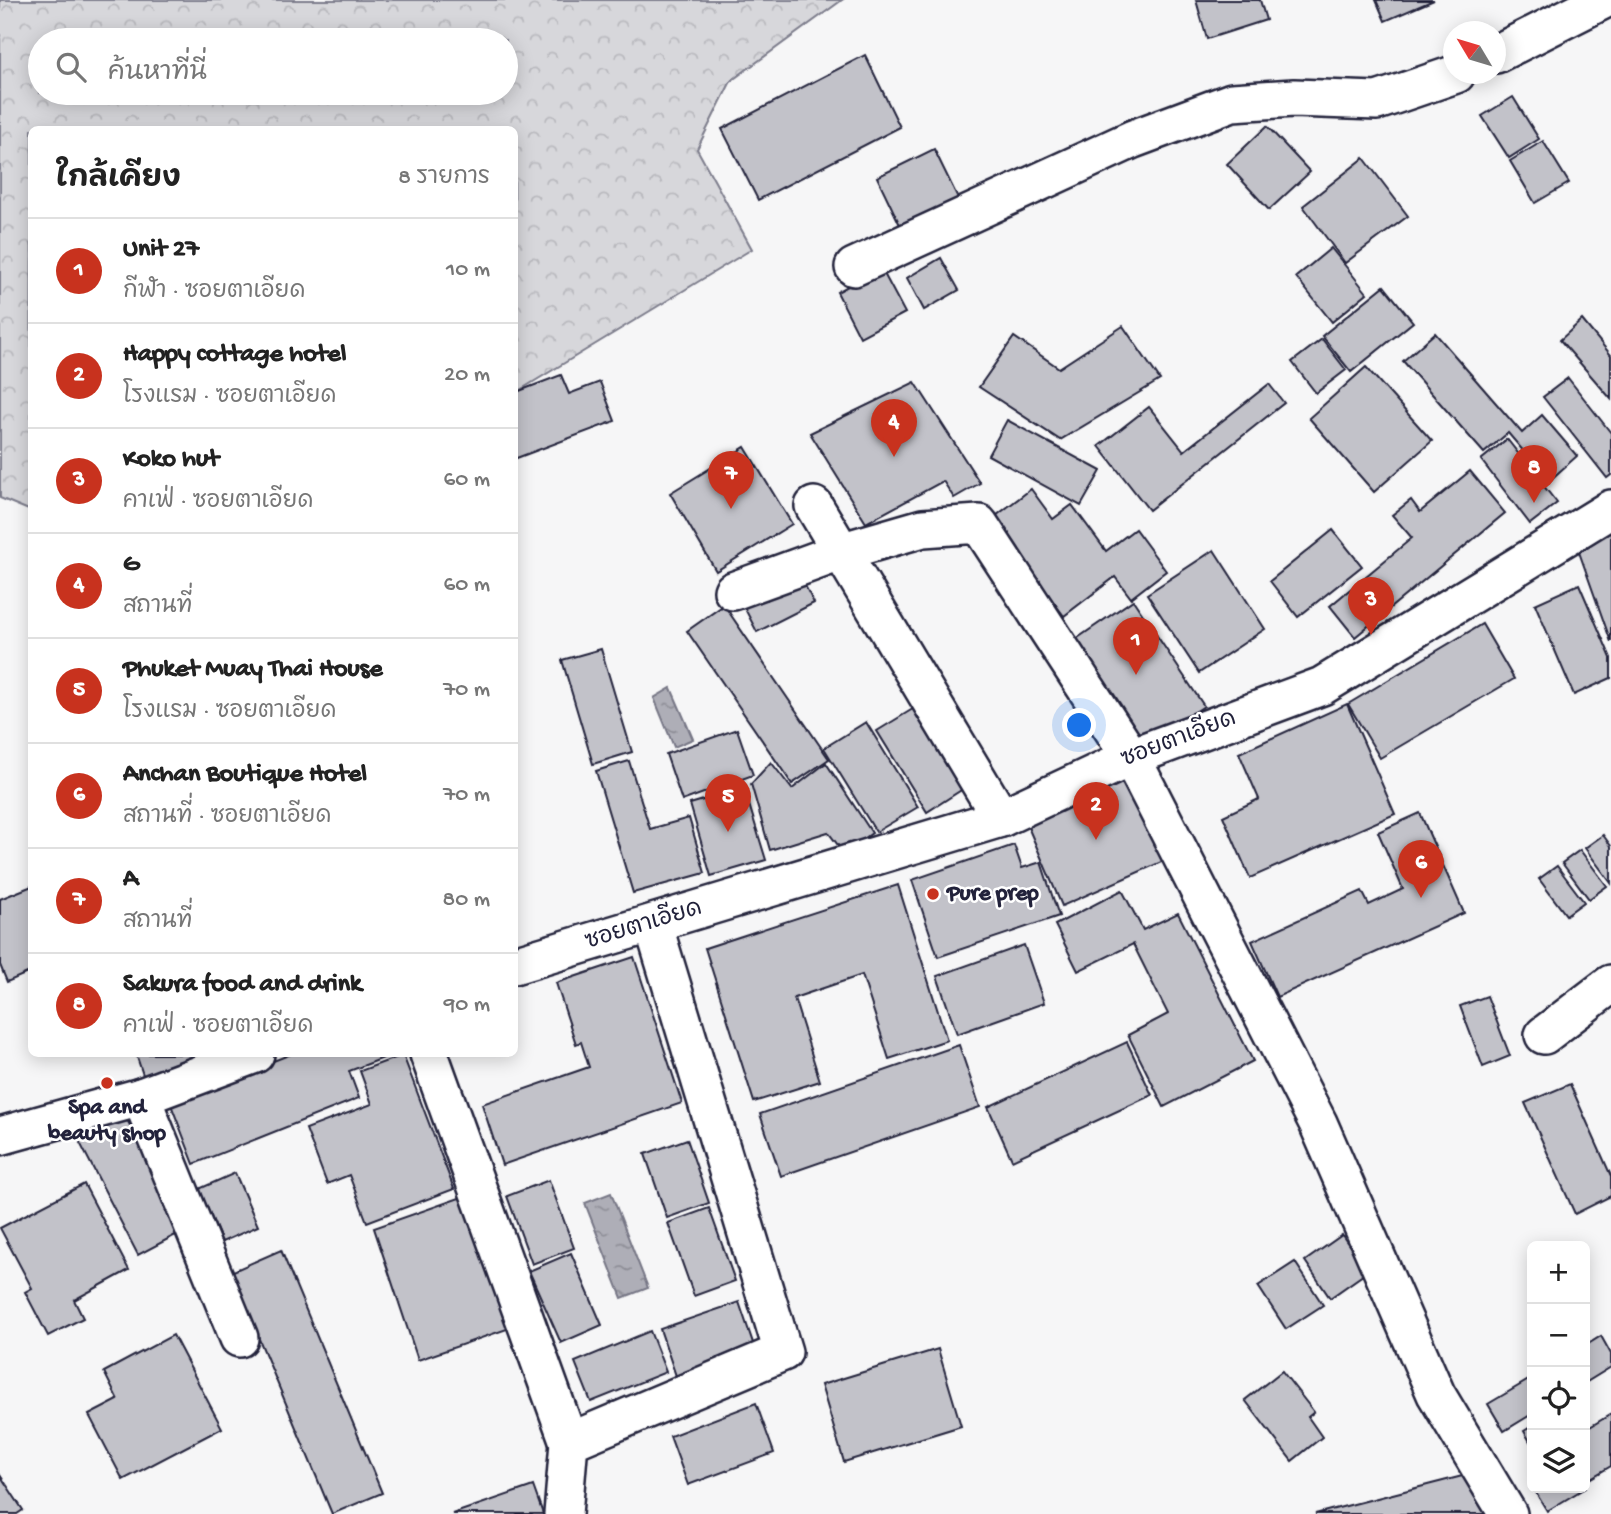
<!DOCTYPE html>
<html lang="th">
<head>
<meta charset="utf-8">
<style>
	body { margin:0; font-family:"Gochi Hand","Playpen Sans Thai",sans-serif; background:#f2f2f2; color:#222 }
	.controls { position:absolute; right:21px; bottom:21px; display:grid; overflow:hidden; border-radius:10px; box-shadow:0 4px 18px #0003 }
	.controls button { width:63px; height:63px; display:grid; place-items:center; padding:0; border:0; border-bottom:2px solid #e0e0e0; background:#fff; color:#222; font:35px sans-serif }
	.compass { position:absolute; left:1443px; top:21px; width:63px; height:63px; border-radius:50%; background:#fff; box-shadow:0 4px 18px #0003; rotate:308deg }
	.you { position:absolute; left:1080px; top:726px; width:24px; height:24px; margin:-18px; border:5px solid #fff; border-radius:50%; background:#1a73e8; box-shadow:0 0 0 10px #1a73e833 }
	.badge { display:grid; place-items:center; width:46px; height:46px; border-radius:50%; background:#c8321e; color:#fff; font-size:23px; font-weight:700 }
	.pin { position:absolute; translate:-50% -58px; filter:drop-shadow(0 2px 4px #0008) }
	.pin::after { content:''; position:absolute; top:37px; width:24px; height:21px; background:inherit; clip-path:polygon(0 0,100% 0,50% 100%) }
	.list { margin:0; padding:0; list-style:none }
	h2 { display:flex; justify-content:space-between; align-items:center; height:91px; margin:0; padding:0 28px; font-size:30px }
	h2 small { font-size:23px; font-weight:400; color:#767676 }
	.list li { display:grid; grid-template-columns:46px 1fr auto; gap:21px; align-items:center; box-sizing:border-box; height:105px; padding:0 28px; border-top:2px solid #e0e0e0 }
	.list b { display:block; font-size:26px; white-space:nowrap }
	.list p { margin:0; font-size:23px; white-space:nowrap; color:#767676 }
	.list em { font-size:23px; font-style:normal; color:#767676 }
	.icon { flex:none; width:38px; height:38px; fill:none; stroke:currentColor; stroke-width:2; stroke-linecap:round; stroke-linejoin:round }
	.map { position:relative; flex:none; width:1611px; height:1514px; overflow:hidden }
	.search { position:absolute; background:#fff; box-shadow:0 4px 18px #0003; left:28px; top:28px; width:490px; height:77px; display:flex; align-items:center; gap:18px; box-sizing:border-box; padding:0 24px; border-radius:38px; color:#767676; font-size:26px }
	.panel { position:absolute; background:#fff; box-shadow:0 4px 18px #0003; left:28px; top:126px; width:490px; height:931px; border-radius:10px }
	.map>svg:first-child { display:block }
</style>
</head>
<body>
<div class="map">
<svg width="1611" height="1514" viewBox="0 0 1611 1514">
	<defs>
		<pattern id="forest-crowns" width="20" height="18" patternUnits="userSpaceOnUse" patternTransform="scale(1.75)"><rect width="20" height="18" fill="#d7d7db"/><path d="M2 6a3 3 0 1 1 6 0M12 15a3 3 0 1 1 6 0" fill="none" stroke="#b8b8bd"/></pattern>
		<pattern id="water-ripples" width="26" height="14" patternUnits="userSpaceOnUse" patternTransform="scale(1.75)"><rect width="26" height="14" fill="#aeaeb7"/><path d="M2 4q2-2 4 0t4 0M15 11q2-2 4 0t4 0" fill="none" stroke="#8d8d96"/></pattern>
	</defs>
	<rect width="100%" height="100%" fill="#f6f6f7"/>
	<filter id="ink" filterUnits="userSpaceOnUse"><feTurbulence type="fractalNoise" baseFrequency=".0143" numOctaves="2"/><feDisplacementMap in="SourceGraphic" scale="14" xChannelSelector="R" yChannelSelector="G"/><feConvolveMatrix kernelMatrix="1 2 1 2 8 2 1 2 1" color-interpolation-filters="sRGB"/></filter>
	<g filter="url(#ink)">
		<!-- forest -->
		<path fill="url(#forest-crowns)" stroke="#7c7c8b" stroke-width="2" fill-rule="evenodd" d="M 0,0 L 842,0 L 731,81 L 697,149 L 752,249 L 515,393 L 514,130 L 32,130 L 31,511 L 0,498 ZM 40,40 L 506,40 L 506,93 L 40,93 Z"/>
		<!-- water -->
		<g fill="url(#water-ripples)" stroke="#767685" stroke-width="2">
			<path d="M 671,688 L 693,739 L 674,747 L 654,698 Z"/>
			<path d="M 611,1193 L 648,1288 L 622,1298 L 585,1203 Z"/>
		</g>
		<!-- building -->
		<g fill="#c2c2c9" stroke="#22223b" stroke-width="2">
			<path d="M 1196,0 L 1260,0 L 1266,20 L 1207,39 Z"/>
			<path d="M 1376,0 L 1434,0 L 1385,21 Z"/>
			<path d="M 865,55 L 900,127 L 758,200 L 722,129 Z"/>
			<path d="M 1513,97 L 1539,139 L 1509,158 L 1482,116 Z"/>
			<path d="M 1267,126 L 1310,172 L 1269,210 L 1227,164 Z"/>
			<path d="M 1543,141 L 1569,183 L 1535,203 L 1510,161 Z"/>
			<path d="M 934,149 L 958,198 L 900,225 L 877,177 Z"/>
			<path d="M 1364,158 L 1408,216 L 1345,263 L 1303,206 Z"/>
			<path d="M 1331,248 L 1367,293 L 1332,322 L 1296,277 Z"/>
			<path d="M 941,258 L 959,290 L 924,310 L 907,278 Z"/>
			<path d="M 881,268 L 905,313 L 860,337 L 837,292 Z"/>
			<path d="M 1384,286 L 1413,322 L 1351,372 L 1322,336 Z"/>
			<path d="M 1582,320 L 1611,355 L 1611,399 L 1560,340 Z"/>
			<path d="M 1123,326 L 1160,380 L 1060,440 L 979,387 L 1014,337 L 1059,368 Z"/>
			<path d="M 1435,333 L 1522,433 L 1542,415 L 1577,456 L 1549,481 L 1508,433 L 1484,453 L 1403,361 Z"/>
			<path d="M 1322,339 L 1346,370 L 1316,393 L 1292,362 Z"/>
			<path d="M 1366,367 L 1432,441 L 1374,492 L 1309,418 Z"/>
			<path d="M 561,375 L 569,394 L 600,382 L 615,421 L 514,459 L 514,393 Z"/>
			<path d="M 1568,378 L 1611,433 L 1611,475 L 1607,478 L 1543,397 Z"/>
			<path d="M 915,382 L 980,483 L 954,498 L 943,481 L 866,523 L 810,433 Z"/>
			<path d="M 1269,384 L 1284,403 L 1149,510 L 1099,446 L 1149,407 L 1184,451 Z"/>
			<path d="M 1007,420 L 1101,471 L 1081,506 L 988,455 Z"/>
			<path d="M 1507,439 L 1557,503 L 1530,524 L 1481,460 Z"/>
			<path d="M 745,447 L 792,524 L 716,571 L 670,493 Z"/>
			<path d="M 1470,471 L 1505,513 L 1355,637 L 1330,606 L 1412,538 L 1392,515 L 1411,500 L 1420,512 Z"/>
			<path d="M 1031,489 L 1053,519 L 1072,505 L 1106,551 L 1135,529 L 1166,571 L 1131,598 L 1115,577 L 1064,616 L 992,519 Z"/>
			<path d="M 1333,530 L 1362,566 L 1298,617 L 1270,581 Z"/>
			<path d="M 1611,531 L 1611,642 L 1579,552 Z"/>
			<path d="M 1214,550 L 1265,629 L 1199,673 L 1147,594 Z"/>
			<path d="M 801,578 L 814,603 L 757,632 L 744,607 Z"/>
			<path d="M 1579,584 L 1611,658 L 1611,678 L 1574,695 L 1535,604 Z"/>
			<path d="M 1133,600 L 1204,706 L 1139,749 L 1069,644 Z"/>
			<path d="M 724,605 L 829,759 L 792,784 L 687,631 Z"/>
			<path d="M 1482,624 L 1514,679 L 1380,758 L 1348,704 Z"/>
			<path d="M 601,649 L 632,752 L 593,764 L 562,660 Z"/>
			<path d="M 1347,704 L 1395,814 L 1250,878 L 1223,816 L 1259,799 L 1239,753 Z"/>
			<path d="M 916,707 L 966,787 L 927,812 L 877,731 Z"/>
			<path d="M 866,722 L 918,807 L 876,832 L 824,748 Z"/>
			<path d="M 737,729 L 753,775 L 682,801 L 666,754 Z"/>
			<path d="M 629,761 L 650,829 L 689,818 L 705,873 L 633,893 L 596,771 Z"/>
			<path d="M 771,762 L 792,789 L 826,763 L 872,833 L 844,853 L 828,832 L 770,850 L 751,784 Z"/>
			<path d="M 1129,775 L 1166,860 L 1062,906 L 1025,820 Z"/>
			<path d="M 744,788 L 766,860 L 711,876 L 690,804 Z"/>
			<path d="M 1420,813 L 1464,913 L 1277,997 L 1252,941 L 1362,891 L 1369,905 L 1403,889 L 1378,832 Z"/>
			<path d="M 1603,835 L 1611,846 L 1611,883 L 1585,848 Z"/>
			<path d="M 1014,845 L 1022,868 L 1041,862 L 1059,916 L 938,957 L 912,880 Z"/>
			<path d="M 1580,850 L 1607,886 L 1589,899 L 1562,863 Z"/>
			<path d="M 1557,866 L 1584,902 L 1566,915 L 1539,879 Z"/>
			<path d="M 898,885 L 947,1040 L 889,1059 L 862,975 L 794,998 L 820,1081 L 754,1102 L 705,948 Z"/>
			<path d="M 32,886 L 32,971 L 7,982 L 0,965 L 0,899 Z"/>
			<path d="M 1122,890 L 1143,930 L 1178,913 L 1253,1061 L 1164,1107 L 1128,1035 L 1168,1014 L 1133,944 L 1078,971 L 1055,925 Z"/>
			<path d="M 1024,945 L 1044,1003 L 957,1034 L 937,976 Z"/>
			<path d="M 634,957 L 682,1103 L 502,1165 L 482,1104 L 589,1067 L 581,1042 L 576,1044 L 556,983 Z"/>
			<path d="M 1487,996 L 1510,1056 L 1483,1067 L 1460,1006 Z"/>
			<path d="M 1127,1042 L 1152,1095 L 1012,1160 L 988,1107 Z"/>
			<path d="M 959,1045 L 980,1107 L 781,1176 L 760,1114 Z"/>
			<path d="M 136,1054 L 211,1054 L 144,1078 Z"/>
			<path d="M 291,1054 L 394,1054 L 349,1071 L 359,1098 L 194,1164 L 170,1102 Z"/>
			<path d="M 403,1055 L 454,1189 L 367,1222 L 349,1175 L 327,1184 L 306,1129 L 372,1104 L 360,1071 Z"/>
			<path d="M 1570,1084 L 1611,1176 L 1611,1196 L 1575,1214 L 1525,1103 Z"/>
			<path d="M 124,1114 L 185,1230 L 138,1255 L 78,1139 Z"/>
			<path d="M 687,1139 L 709,1203 L 667,1218 L 645,1154 Z"/>
			<path d="M 235,1173 L 258,1226 L 222,1242 L 199,1189 Z"/>
			<path d="M 549,1180 L 574,1248 L 532,1264 L 507,1196 Z"/>
			<path d="M 84,1184 L 129,1270 L 74,1300 L 83,1318 L 48,1336 L 25,1292 L 32,1288 L 0,1228 Z"/>
			<path d="M 465,1196 L 510,1328 L 418,1360 L 374,1228 Z"/>
			<path d="M 709,1208 L 735,1281 L 694,1296 L 668,1223 Z"/>
			<path d="M 1342,1235 L 1367,1272 L 1330,1298 L 1305,1261 Z"/>
			<path d="M 281,1250 L 382,1493 L 332,1514 L 231,1272 Z"/>
			<path d="M 571,1253 L 602,1325 L 561,1343 L 529,1271 Z"/>
			<path d="M 1295,1262 L 1323,1305 L 1286,1329 L 1258,1286 Z"/>
			<path d="M 739,1302 L 755,1349 L 676,1376 L 660,1329 Z"/>
			<path d="M 650,1331 L 666,1372 L 591,1402 L 575,1362 Z"/>
			<path d="M 173,1335 L 222,1428 L 123,1480 L 89,1415 L 118,1400 L 104,1372 Z"/>
			<path d="M 1601,1336 L 1611,1354 L 1611,1367 L 1585,1383 L 1585,1346 Z"/>
			<path d="M 938,1349 L 961,1426 L 844,1462 L 821,1385 Z"/>
			<path d="M 1282,1371 L 1314,1412 L 1308,1417 L 1322,1437 L 1292,1461 L 1245,1400 Z"/>
			<path d="M 1532,1378 L 1532,1414 L 1504,1431 L 1488,1404 Z"/>
			<path d="M 756,1403 L 774,1453 L 688,1485 L 670,1436 Z"/>
			<path d="M 1611,1414 L 1611,1466 L 1589,1479 L 1585,1472 L 1585,1430 Z"/>
			<path d="M 1532,1426 L 1532,1445 L 1524,1431 Z"/>
			<path d="M 1478,1472 L 1489,1514 L 1315,1514 Z"/>
			<path d="M 0,1475 L 23,1510 L 17,1514 L 0,1514 Z"/>
			<path d="M 533,1486 L 543,1514 L 452,1514 Z"/>
			<path d="M 1585,1486 L 1585,1488 L 1547,1511 L 1533,1488 Z"/>
		</g>
		<g fill="none" stroke-linecap="round" stroke-linejoin="round">
			<defs>
				<g id="minor">
					<path d="M 1496,54 L 1603,0"/>
					<path d="M 854,267 L 1133,139 L 1232,102 L 1294,98 L 1377,101 L 1456,74"/>
					<path d="M 814,506 L 1001,818"/>
					<path d="M 733,591 L 840,552 L 923,528 L 979,524 L 1131,757 L 1318,1123 L 1436,1394 L 1508,1514"/>
					<path d="M 514,965 L 1001,818 L 1131,757 L 1322,686 L 1611,509"/>
					<path d="M 1544,1035 L 1611,984"/>
					<path d="M 429,1054 L 569,1442"/>
					<path d="M 141,1097 L 239,1338"/>
					<path d="M 0,1136 L 141,1097 L 255,1054"/>
					<path d="M 563,1514 L 569,1442 L 783,1352 L 653,924"/>
				</g>
			</defs>
			<!-- minor casing -->
			<use href="#minor" stroke="#22223b" stroke-width="42"/>
			<!-- minor -->
			<use href="#minor" stroke="#fff" stroke-width="37"/>
		</g>
	</g>
	<!-- markers -->
	<g fill="#c8321e" stroke="#fff" stroke-width="2.5">
		<circle cx="933" cy="894" r="7"/>
		<circle cx="107" cy="1083" r="7"/>
	</g>
	<g text-anchor="middle" dominant-baseline="central" stroke-width="5" stroke-linejoin="round" paint-order="stroke">
		<!-- street labels -->
		<g font-size="23" fill="#22223b" stroke="#fff">
			<text transform="translate(1179 740) rotate(-21)">ซอยตาเอียด</text>
			<text transform="translate(644 926) rotate(-17)">ซอยตาเอียด</text>
		</g>
		<!-- poi labels -->
		<g font-size="23" font-weight="bold" fill="#22223b" stroke="#fff" text-anchor="start">
			<text x="947" y="894">Pure prep</text>
			<text x="107" y="1108" text-anchor="middle">Spa and<tspan x="107" dy="26">beauty shop</tspan></text>
		</g>
	</g>
</svg>
<div class="controls">
<button>+</button>
<button>−</button>
<button><svg class="icon" aria-label="locate" viewBox="0 0 24 24"><circle cx="12" cy="12" r="6"/><path d="M12 2v4M12 18v4M2 12h4M18 12h4"/></svg></button>
<button><svg class="icon" aria-label="layers" viewBox="0 0 24 24"><path d="M12 4l9 5-9 5-9-5zM3 14l9 5 9-5"/></svg></button>
</div>
<svg class="compass" viewBox="-18 -18 36 36"><path d="M0-13l5 13h-10z" fill="#e53935"/><path d="M0 13l5-13h-10z" fill="#767676"/></svg>
<div class="you"></div>
<div class="pin badge" style="left:1136px;top:675px">1</div>
<div class="pin badge" style="left:1096px;top:840px">2</div>
<div class="pin badge" style="left:1371px;top:635px">3</div>
<div class="pin badge" style="left:894px;top:457px">4</div>
<div class="pin badge" style="left:728px;top:832px">5</div>
<div class="pin badge" style="left:1421px;top:898px">6</div>
<div class="pin badge" style="left:731px;top:509px">7</div>
<div class="pin badge" style="left:1534px;top:503px">8</div>
<div class="search"><svg class="icon" aria-label="search" viewBox="0 0 24 24"><circle cx="10" cy="10" r="6"/><path d="M15 15l6 6"/></svg>ค้นหาที่นี่</div>
<section class="panel">
<h2>ใกล้เคียง<small>8 รายการ</small></h2>
<ul class="list">
<li><span class="badge">1</span><div><b>Unit 27</b><p>กีฬา · ซอยตาเอียด</p></div><em>10 m</em></li>
<li><span class="badge">2</span><div><b>Happy cottage hotel</b><p>โรงแรม · ซอยตาเอียด</p></div><em>20 m</em></li>
<li><span class="badge">3</span><div><b>Koko hut</b><p>คาเฟ่ · ซอยตาเอียด</p></div><em>60 m</em></li>
<li><span class="badge">4</span><div><b>G</b><p>สถานที่</p></div><em>60 m</em></li>
<li><span class="badge">5</span><div><b>Phuket Muay Thai House</b><p>โรงแรม · ซอยตาเอียด</p></div><em>70 m</em></li>
<li><span class="badge">6</span><div><b>Anchan Boutique Hotel</b><p>สถานที่ · ซอยตาเอียด</p></div><em>70 m</em></li>
<li><span class="badge">7</span><div><b>A</b><p>สถานที่</p></div><em>80 m</em></li>
<li><span class="badge">8</span><div><b>Sakura food and drink</b><p>คาเฟ่ · ซอยตาเอียด</p></div><em>90 m</em></li>
</ul>
</section>
</div>
</body>
</html>
